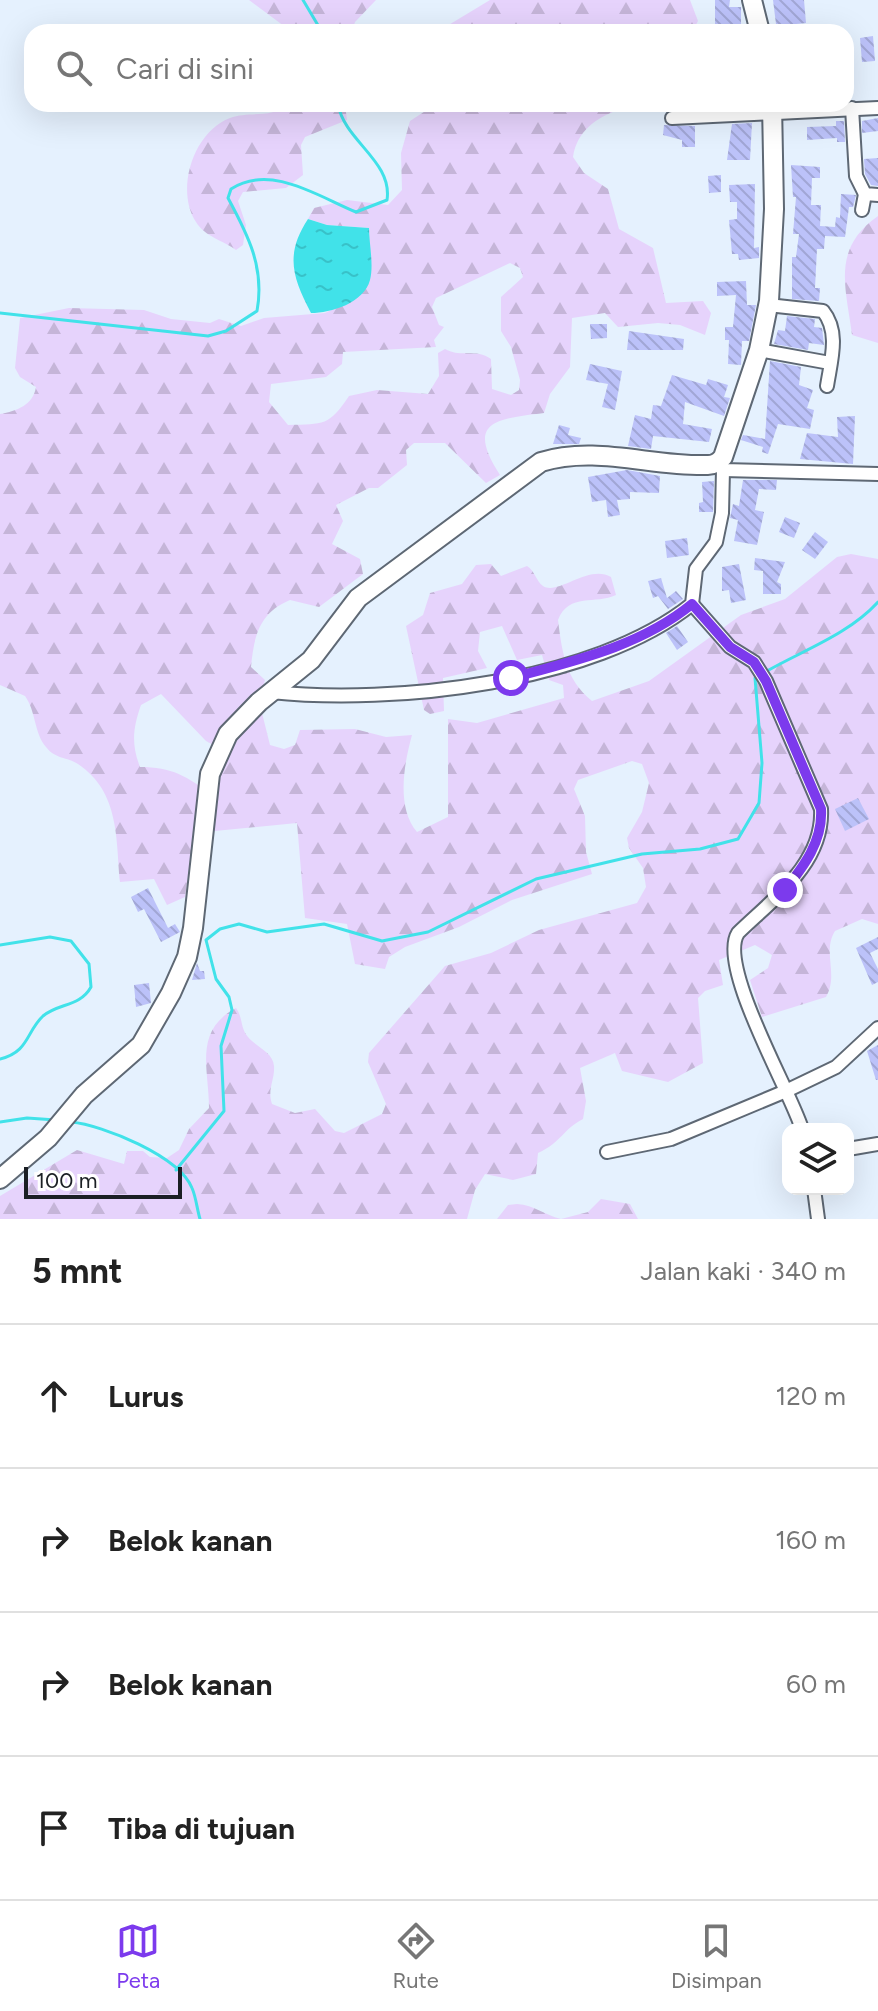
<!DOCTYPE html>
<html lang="id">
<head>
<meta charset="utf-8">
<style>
	body { margin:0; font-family:Figtree,sans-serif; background:#f6f6f6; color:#222 }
	.controls { position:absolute; right:24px; bottom:24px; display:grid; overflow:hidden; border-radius:16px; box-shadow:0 8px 32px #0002 }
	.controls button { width:72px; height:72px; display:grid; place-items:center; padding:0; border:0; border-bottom:2px solid #e0e0e0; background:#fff; color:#222; font:40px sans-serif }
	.scale { position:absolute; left:24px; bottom:20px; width:158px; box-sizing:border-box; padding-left:8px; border:4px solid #1b1f24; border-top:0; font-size:22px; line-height:28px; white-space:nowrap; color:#1b1f24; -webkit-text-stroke:6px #fff; paint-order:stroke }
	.stop { position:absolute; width:24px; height:24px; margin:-18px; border:6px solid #7c3aed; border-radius:50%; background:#fff }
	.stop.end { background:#7c3aed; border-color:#fff; box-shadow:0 2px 8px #0008 }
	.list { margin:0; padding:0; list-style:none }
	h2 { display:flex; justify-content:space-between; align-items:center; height:104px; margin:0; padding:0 32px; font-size:34px }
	h2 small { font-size:26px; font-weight:400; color:#767676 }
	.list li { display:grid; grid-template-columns:52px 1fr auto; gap:24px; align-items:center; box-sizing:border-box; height:144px; padding:0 32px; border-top:2px solid #e0e0e0 }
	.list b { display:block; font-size:30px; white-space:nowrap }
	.list em { font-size:26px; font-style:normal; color:#767676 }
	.icon { flex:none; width:44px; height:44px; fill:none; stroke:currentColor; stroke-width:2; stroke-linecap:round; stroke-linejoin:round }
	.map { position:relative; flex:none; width:878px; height:1219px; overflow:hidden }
	.search { position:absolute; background:#fff; box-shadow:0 8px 32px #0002; left:24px; right:24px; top:24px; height:88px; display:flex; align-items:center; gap:20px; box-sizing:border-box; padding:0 28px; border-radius:24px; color:#767676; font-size:30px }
	.sheet { height:680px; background:#fff }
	nav { display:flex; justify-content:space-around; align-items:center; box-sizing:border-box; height:112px; border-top:2px solid #e0e0e0; background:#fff; font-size:22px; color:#767676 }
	nav a { display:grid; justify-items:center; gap:4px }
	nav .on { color:#7c3aed }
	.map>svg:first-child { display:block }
</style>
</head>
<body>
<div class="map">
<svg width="878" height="1219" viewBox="0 0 878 1219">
	<defs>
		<pattern id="forest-firs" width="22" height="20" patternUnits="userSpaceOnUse" patternTransform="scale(2)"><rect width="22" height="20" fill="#e6d3fc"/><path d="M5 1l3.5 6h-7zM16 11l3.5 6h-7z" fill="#c5b5d8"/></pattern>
		<pattern id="water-ripples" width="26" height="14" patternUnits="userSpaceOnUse" patternTransform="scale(2)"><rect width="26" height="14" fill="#41e2e9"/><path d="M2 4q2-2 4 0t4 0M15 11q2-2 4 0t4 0" fill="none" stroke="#38c1c8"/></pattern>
		<pattern id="building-back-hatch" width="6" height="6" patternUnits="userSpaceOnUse" patternTransform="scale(2)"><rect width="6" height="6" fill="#bcc2f9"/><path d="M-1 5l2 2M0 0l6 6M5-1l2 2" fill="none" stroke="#a1a6d5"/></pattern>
	</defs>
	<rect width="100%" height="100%" fill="#e5f1fe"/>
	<!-- forest -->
	<g fill="url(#forest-firs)" fill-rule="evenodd">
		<path d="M 249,0 L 376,0 L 355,22 L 352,32 L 292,32 Z"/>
		<path d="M 490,0 L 690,0 L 698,21 L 692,32 L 437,32 Z"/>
		<path d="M 288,104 L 345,104 L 347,120 L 305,137 L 301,145 L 303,175 L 286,188 L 243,192 L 238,201 L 246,225 L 243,245 L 236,250 C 224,241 204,236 196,222 C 175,190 193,132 230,118 C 248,111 273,119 288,104 Z"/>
		<path d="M 436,104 L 619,104 L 618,110 C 596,118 577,131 573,157 L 584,173 L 608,189 L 619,229 L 653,248 L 666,303 L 703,301 L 711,313 L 705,335 L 680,325 L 658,323 L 618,327 L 605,313 L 572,318 L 570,367 L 550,394 L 544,413 C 496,419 465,421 500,475 L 486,483 L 445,443 L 414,443 L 406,450 L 407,465 L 378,488 L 369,488 L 336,505 L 343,521 L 332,544 L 360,559 L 363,574 L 319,607 L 290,600 C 259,613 254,636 251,667 L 265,680 L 259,701 L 270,745 L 284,749 L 295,745 L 300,730 L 355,729 L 386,737 L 412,735 C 404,764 396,807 417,832 L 448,817 L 448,719 L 477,723 L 564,698 L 563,685 L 549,680 L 542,655 L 517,660 L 502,626 L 480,632 L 478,651 L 487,668 L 443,678 L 444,711 L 430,714 L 424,710 L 406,626 L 423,615 L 430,593 L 462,584 L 476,565 L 491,564 L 501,576 L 527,566 C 535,571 536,581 543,586 C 558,596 588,564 611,577 L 616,595 C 596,605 569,592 558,620 C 562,651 565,679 592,701 L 649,681 L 741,615 L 785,599 L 837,557 L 851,554 L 878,559 L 878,924 L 862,919 L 835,931 C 822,952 839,975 826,997 L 762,1017 L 750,980 L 768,968 L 772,955 L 755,945 L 719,960 L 723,985 L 705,991 L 698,998 L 703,1063 L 668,1082 L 622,1071 L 615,1053 L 580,1068 L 586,1101 L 583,1119 C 563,1129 562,1142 538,1153 L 536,1174 L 513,1180 L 485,1174 L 475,1190 L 467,1219 L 0,1219 L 0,1196 L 77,1150 L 124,1164 L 127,1151 L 143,1151 L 150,1157 L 167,1158 L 179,1150 L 189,1129 L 209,1108 C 209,1069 193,1031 236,1008 C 243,1017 240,1028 248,1037 C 256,1047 273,1052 274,1066 C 275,1080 267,1089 272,1104 L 295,1113 L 315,1109 L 335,1131 L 344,1133 L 382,1114 L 386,1104 L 368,1062 L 369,1053 L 445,966 L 491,953 L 539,930 L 637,903 L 646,887 L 643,868 L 629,848 L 627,838 L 642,812 L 649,783 L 642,764 L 632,761 L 578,780 L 574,789 L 585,816 L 586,852 L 592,874 L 512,900 L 459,927 L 405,947 L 389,957 L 385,969 L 355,964 L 347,924 L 305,918 L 297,823 L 194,833 L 185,897 L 167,905 L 154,879 L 120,882 C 116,840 120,792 78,764 C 67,757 55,759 46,747 C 34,733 36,711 25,696 L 0,685 L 0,414 C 17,411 33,405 36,387 L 20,377 L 15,368 L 20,318 L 69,308 L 144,310 L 171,319 L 210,323 L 219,319 L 241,326 L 264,318 L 325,313 L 358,297 L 369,228 L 327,225 L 308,219 L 314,208 L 347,200 L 388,205 L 402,190 L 401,153 L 410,121 ZM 510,263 L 520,268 L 523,277 L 501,297 L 501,331 L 511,347 L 520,380 L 519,390 L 511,395 L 492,389 L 491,359 C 476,348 460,358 445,349 L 438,353 L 439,376 L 428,394 L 377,390 L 349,396 C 329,426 324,424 288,425 L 269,402 L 271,384 L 326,377 L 342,364 L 343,352 L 436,347 L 434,340 L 444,327 L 439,325 L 432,307 L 436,298 ZM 161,694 L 206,741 L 225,751 L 213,796 C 187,776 172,767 140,767 C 131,744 133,728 141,705 Z"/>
		<path d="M 878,216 L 878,343 L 852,335 C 846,287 831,249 878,216 Z"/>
		<path d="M 601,1199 L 630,1204 L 638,1219 L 561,1219 L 588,1212 Z"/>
		<path d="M 517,1204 C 535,1205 544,1215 561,1219 L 497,1219 L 508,1205 Z"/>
	</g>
	<!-- water -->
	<path fill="url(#water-ripples)" d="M 308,219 L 327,225 L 369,228 C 369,243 374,265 370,280 C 364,303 331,313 311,313 C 292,277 285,254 308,219 Z"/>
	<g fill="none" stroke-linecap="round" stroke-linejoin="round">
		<!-- stream -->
		<g stroke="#41e2e9" stroke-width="3">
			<path d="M 303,0 L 322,32"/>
			<path d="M 0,313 L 208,336 L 226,331 L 257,311 C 265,268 248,235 228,198 L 231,189 C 271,163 319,197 356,212 L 387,200 C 393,161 344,141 338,104"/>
			<path d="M 767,671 C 804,650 849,634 878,602"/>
			<path d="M 0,945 L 50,937 L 71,941 L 89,964 L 91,987 C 80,1007 58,1003 43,1016 C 26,1032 29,1052 0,1059"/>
			<path d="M 0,1122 L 27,1118 L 56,1120"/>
			<path d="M 71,1122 C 103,1125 179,1156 192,1188 C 196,1197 197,1209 200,1219"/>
			<path d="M 176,1170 L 224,1111 L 221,1046 L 232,1010 L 229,997 L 216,979 L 206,940 L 220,929 L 239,924 L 267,932 L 324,924 L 382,941 L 428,932 L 536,879 L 642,854 L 700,849 L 738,839 L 759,803 L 762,763 L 755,678 L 760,675"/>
		</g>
	</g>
	<!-- building -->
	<g fill="url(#building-back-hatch)">
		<path d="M 715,0 L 730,0 L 729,7 L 741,7 L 741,28 L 715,28 Z"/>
		<path d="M 773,0 L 804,0 L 806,23 L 796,24 L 796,32 L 777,32 Z"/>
		<path d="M 873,36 L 875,61 L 862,62 L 860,38 Z"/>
		<path d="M 878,118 L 878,131 L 862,133 L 862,121 Z"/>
		<path d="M 836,121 L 844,121 L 845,142 L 837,142 L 837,138 L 807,140 L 807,127 L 836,126 Z"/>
		<path d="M 752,123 L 750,160 L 727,160 L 732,124 Z"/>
		<path d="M 664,125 L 695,126 L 695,147 L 682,147 L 682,140 L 663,135 Z"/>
		<path d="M 878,158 L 878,186 L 871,185 L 865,174 L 864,159 Z"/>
		<path d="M 791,165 L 820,167 L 820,178 L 812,178 L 811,205 L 821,205 L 820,226 L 835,227 L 836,217 L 840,218 L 841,194 L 856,195 L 853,207 L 849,207 L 845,237 L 825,236 L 824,249 L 817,249 L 815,288 L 820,288 L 819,301 L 792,299 L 792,257 L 796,257 L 799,234 L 793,234 L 796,197 L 793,197 Z"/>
		<path d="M 721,175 L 721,192 L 709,193 L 708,176 Z"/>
		<path d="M 755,184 L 754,248 L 759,247 L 759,258 L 739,260 L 738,254 L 732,254 L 729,220 L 737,219 L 737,202 L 730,202 L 729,185 Z"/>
		<path d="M 746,281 L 747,305 L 756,305 L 749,341 L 742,341 L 741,365 L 728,364 L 729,340 L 725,340 L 725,327 L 733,327 L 736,295 L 717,296 L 717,282 Z"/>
		<path d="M 787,316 L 815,319 L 814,327 L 822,328 L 824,345 L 809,343 L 808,350 L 774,344 L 778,330 L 785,331 Z"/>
		<path d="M 590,324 L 607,324 L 607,338 L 591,339 Z"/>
		<path d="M 629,331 L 684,339 L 683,350 L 627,350 Z"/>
		<path d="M 770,361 L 801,367 L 799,385 L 813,390 L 807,408 L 814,410 L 810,429 L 778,424 L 768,454 L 762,452 L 763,447 L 741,440 L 743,435 L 765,439 Z"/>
		<path d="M 590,364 L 622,371 L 615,410 L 602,407 L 608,384 L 586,380 Z"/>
		<path d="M 672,375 L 706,385 L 708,379 L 728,385 L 724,397 L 730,398 L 724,416 L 685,402 L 683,424 L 712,429 L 709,442 L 653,436 L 651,449 L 628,446 L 635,415 L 651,419 L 653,405 L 661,406 Z"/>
		<path d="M 855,416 L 853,464 L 800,459 L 807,433 L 838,437 L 837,417 Z"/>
		<path d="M 559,425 L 570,428 L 568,435 L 581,438 L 579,444 L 553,444 Z"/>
		<path d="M 627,470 L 660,476 L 659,493 L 630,492 L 630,499 L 617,500 L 620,515 L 608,517 L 606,500 L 592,502 L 588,477 Z"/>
		<path d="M 743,480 L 777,480 L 776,490 L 759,489 L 755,510 L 764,512 L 757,545 L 734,541 L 738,520 L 730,518 L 733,504 L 739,506 Z"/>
		<path d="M 714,481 L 713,512 L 699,512 L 699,503 L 703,502 L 702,482 Z"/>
		<path d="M 785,517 L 800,523 L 794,538 L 779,532 Z"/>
		<path d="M 815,532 L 828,542 L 815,559 L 802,550 Z"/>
		<path d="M 687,538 L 689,555 L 667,558 L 665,541 Z"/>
		<path d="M 755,558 L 785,562 L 777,582 L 781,584 L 781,594 L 763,594 L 763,571 L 754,570 Z"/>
		<path d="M 739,564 L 746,600 L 731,603 L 729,590 L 722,591 L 722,567 Z"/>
		<path d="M 661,578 L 667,598 L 676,591 L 683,599 L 668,609 L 658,596 L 653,598 L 648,581 Z"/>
		<path d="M 677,626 L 688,642 L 677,650 L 666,633 Z"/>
		<path d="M 858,798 L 869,819 L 845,831 L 835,809 Z"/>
		<path d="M 148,888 L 168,928 L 175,924 L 180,932 L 161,942 L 144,909 L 138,912 L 131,897 Z"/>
		<path d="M 878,937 L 878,949 L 870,953 L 878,969 L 878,982 L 872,985 L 856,948 Z"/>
		<path d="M 197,963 L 200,971 L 204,971 L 205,979 L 192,980 Z"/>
		<path d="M 149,983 L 151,1003 L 136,1007 L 134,985 Z"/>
		<path d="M 878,1045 L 878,1080 L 876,1080 L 867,1051 Z"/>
	</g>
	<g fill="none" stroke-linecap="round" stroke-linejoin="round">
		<defs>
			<g id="street">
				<path d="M 852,108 L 856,176 L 865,194 L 878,195"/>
				<path d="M 672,118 L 878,108"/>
				<path d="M 862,210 L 865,194"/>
				<path d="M 768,305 L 823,311 C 840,332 831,360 827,386"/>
				<path d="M 759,350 L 830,363"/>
				<path d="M 721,464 L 723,470 L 878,474"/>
				<path d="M 692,604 L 730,647 L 754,662 L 766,681 L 821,809 C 824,863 773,899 738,933 C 717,966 790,1090 802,1129"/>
				<path d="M 271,692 C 393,705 594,683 692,604 L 696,569 L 716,542 L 722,513 L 723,470"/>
				<path d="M 848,1149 L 878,1144"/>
				<path d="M 607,1152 L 671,1139 L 786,1091 L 836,1067 L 878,1028"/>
				<path d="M 814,1189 L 818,1219"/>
			</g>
			<g id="secondary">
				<path d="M 752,0 L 760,32"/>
				<path d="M 0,1179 L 48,1138 L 84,1095 L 141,1045 L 171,993 L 187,957 L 193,928 L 210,774 L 228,734 L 259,702 L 311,660 L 358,598 L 541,462 C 596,445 652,467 708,465 C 715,465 719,462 723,457 L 759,350 L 769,301 L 774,209 L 772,104"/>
			</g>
		</defs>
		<!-- street casing -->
		<use href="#street" stroke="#5e6874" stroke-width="16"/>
		<!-- secondary casing -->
		<use href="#secondary" stroke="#5e6874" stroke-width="22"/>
		<!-- street -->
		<use href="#street" stroke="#fff" stroke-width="12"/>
		<!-- secondary -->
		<use href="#secondary" stroke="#fff" stroke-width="18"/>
	</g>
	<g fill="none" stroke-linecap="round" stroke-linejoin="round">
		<!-- route -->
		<path stroke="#7c3aed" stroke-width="10" d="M 511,678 C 574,661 641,646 692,604 L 730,647 L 754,662 L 766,681 L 821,809 C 823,841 804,866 785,890"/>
	</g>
</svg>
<div class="controls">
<button><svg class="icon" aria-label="layers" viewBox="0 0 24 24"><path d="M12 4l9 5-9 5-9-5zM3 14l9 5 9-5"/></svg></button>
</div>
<div class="scale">100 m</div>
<div class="stop" style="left:511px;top:678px"></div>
<div class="stop end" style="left:785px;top:890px"></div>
<div class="search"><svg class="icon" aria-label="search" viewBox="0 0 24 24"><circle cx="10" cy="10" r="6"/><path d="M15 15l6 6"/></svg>Cari di sini</div>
</div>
<section class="sheet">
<h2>5 mnt<small>Jalan kaki · 340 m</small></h2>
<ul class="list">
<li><svg class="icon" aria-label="ahead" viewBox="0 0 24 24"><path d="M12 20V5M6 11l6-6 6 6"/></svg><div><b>Lurus</b></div><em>120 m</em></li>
<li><svg class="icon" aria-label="right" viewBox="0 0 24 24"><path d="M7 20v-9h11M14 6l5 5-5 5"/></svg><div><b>Belok kanan</b></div><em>160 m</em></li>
<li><svg class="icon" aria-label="right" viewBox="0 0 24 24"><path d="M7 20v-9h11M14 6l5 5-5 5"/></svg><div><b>Belok kanan</b></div><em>60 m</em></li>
<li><svg class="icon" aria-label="arrive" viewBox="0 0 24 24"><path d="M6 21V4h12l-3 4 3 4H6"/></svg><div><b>Tiba di tujuan</b></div></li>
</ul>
</section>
<nav>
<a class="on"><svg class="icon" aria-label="map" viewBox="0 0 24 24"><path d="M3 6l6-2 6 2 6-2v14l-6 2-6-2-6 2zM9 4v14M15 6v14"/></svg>Peta</a>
<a><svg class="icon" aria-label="directions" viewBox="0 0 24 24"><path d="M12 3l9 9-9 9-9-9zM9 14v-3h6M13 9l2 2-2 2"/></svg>Rute</a>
<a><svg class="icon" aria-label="saved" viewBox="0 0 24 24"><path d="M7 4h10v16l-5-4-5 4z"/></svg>Disimpan</a>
</nav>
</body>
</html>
